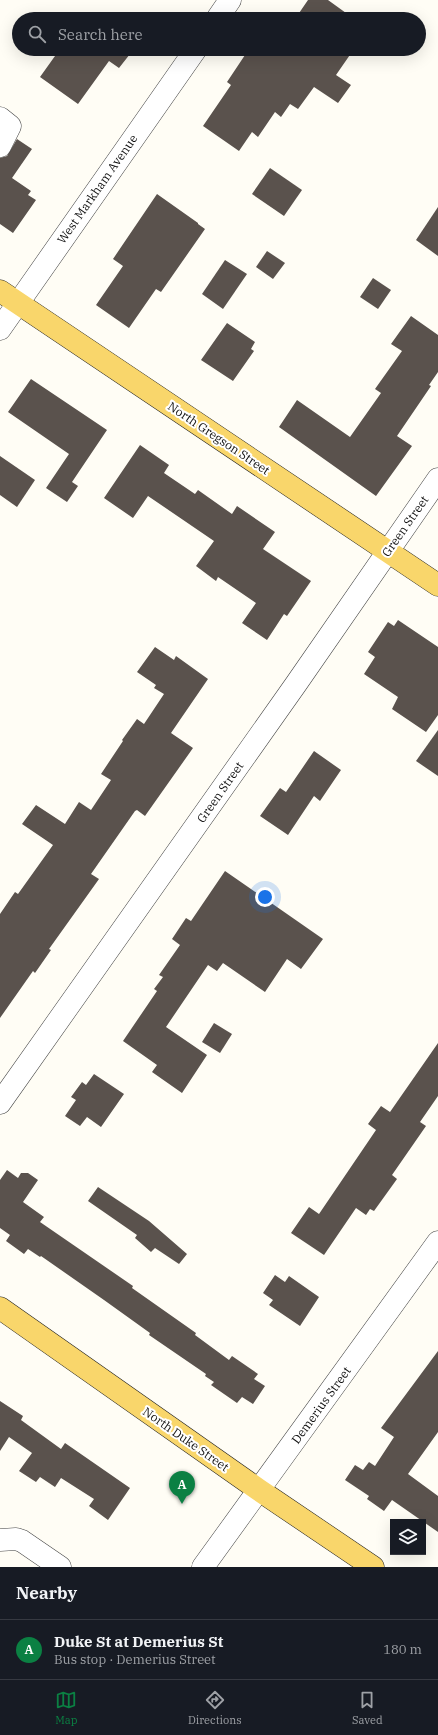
<!DOCTYPE html>
<html lang="en">
<head>
<meta charset="utf-8">
<style>
	body { margin:0; font-family:"IBM Plex Serif",serif; background:#20242c; color:#f1f3f6 }
	.controls { position:absolute; right:12px; bottom:12px; display:grid; overflow:hidden; border-radius:0px; box-shadow:0 4px 16px #0002 }
	.controls button { width:36px; height:36px; display:grid; place-items:center; padding:0; border:0; border-bottom:1px solid #363941; background:#171b24; color:#f1f3f6; font:20px sans-serif }
	.you { position:absolute; left:265px; top:897px; width:14px; height:14px; margin:-10px; border:3px solid #fff; border-radius:50%; background:#1a73e8; box-shadow:0 0 0 6px #1a73e833 }
	.badge { display:grid; place-items:center; width:26px; height:26px; border-radius:50%; background:#0b8043; color:#fff; font-size:13px; font-weight:700 }
	.pin { position:absolute; translate:-50% -33px; filter:drop-shadow(0 1px 2px #0008) }
	.pin::after { content:''; position:absolute; top:21px; width:14px; height:12px; background:inherit; clip-path:polygon(0 0,100% 0,50% 100%) }
	.list { margin:0; padding:0; list-style:none }
	h2 { display:flex; justify-content:space-between; align-items:center; height:52px; margin:0; padding:0 16px; font-size:17px }
	h2 small { font-size:13px; font-weight:400; color:#9ea1a6 }
	.list li { display:grid; grid-template-columns:26px 1fr auto; gap:12px; align-items:center; box-sizing:border-box; height:60px; padding:0 16px; border-top:1px solid #363941 }
	.list b { display:block; font-size:15px; white-space:nowrap }
	.list p { margin:0; font-size:13px; white-space:nowrap; color:#9ea1a6 }
	.list em { font-size:13px; font-style:normal; color:#9ea1a6 }
	.icon { flex:none; width:22px; height:22px; fill:none; stroke:currentColor; stroke-width:2; stroke-linecap:round; stroke-linejoin:round }
	.map { position:relative; flex:none; width:438px; height:1567px; overflow:hidden }
	.search { position:absolute; background:#171b24; box-shadow:0 4px 16px #0002; left:12px; right:12px; top:12px; height:44px; display:flex; align-items:center; gap:10px; box-sizing:border-box; padding:0 14px; border-radius:22px; color:#9ea1a6; font-size:15px }
	.sheet { height:112px; background:#171b24 }
	nav { display:flex; justify-content:space-around; align-items:center; box-sizing:border-box; height:56px; border-top:1px solid #363941; background:#171b24; font-size:11px; color:#9ea1a6 }
	nav a { display:grid; justify-items:center; gap:2px }
	nav .on { color:#0b8043 }
	.map>svg:first-child { display:block }
</style>
</head>
<body>
<div class="map">
<svg width="438" height="1567" viewBox="0 0 438 1567">
	<rect width="100%" height="100%" fill="#fffdf5"/>
	<!-- building -->
	<g fill="#5a524d">
		<path d="M 308,0 L 328,0 L 346,13 L 345,15 L 351,19 L 295,19 Z"/>
		<path d="M 60,49 L 123,49 L 130,54 L 119,68 L 109,61 L 78,104 L 40,77 Z"/>
		<path d="M 249,49 L 354,49 L 336,75 L 351,85 L 338,103 L 314,87 L 298,109 L 290,104 L 281,117 L 275,112 L 258,137 L 252,132 L 239,151 L 203,126 L 231,85 L 227,82 Z"/>
		<path d="M 17,139 L 32,149 L 12,178 L 31,191 L 28,195 L 36,200 L 13,233 L 0,224 L 0,158 L 7,156 Z"/>
		<path d="M 270,168 L 302,190 L 284,216 L 252,194 Z"/>
		<path d="M 157,194 L 198,223 L 198,224 L 205,229 L 161,292 L 156,289 L 129,328 L 96,305 L 123,266 L 113,259 Z"/>
		<path d="M 438,207 L 438,256 L 416,240 Z"/>
		<path d="M 267,251 L 285,263 L 273,279 L 256,267 Z"/>
		<path d="M 225,260 L 247,274 L 223,309 L 202,294 Z"/>
		<path d="M 373,278 L 391,290 L 378,309 L 360,297 Z"/>
		<path d="M 411,316 L 438,335 L 438,372 L 429,385 L 431,386 L 397,436 L 412,446 L 376,496 L 279,427 L 297,400 L 350,437 L 381,393 L 375,389 L 402,351 L 391,344 Z"/>
		<path d="M 227,323 L 255,342 L 251,349 L 254,351 L 233,381 L 201,360 Z"/>
		<path d="M 31,379 L 107,430 L 72,482 L 78,486 L 67,502 L 46,488 L 69,454 L 8,412 Z"/>
		<path d="M 140,445 L 169,465 L 164,473 L 195,494 L 198,490 L 232,514 L 237,506 L 275,532 L 263,549 L 311,581 L 287,616 L 284,614 L 267,640 L 242,623 L 256,603 L 218,577 L 216,581 L 196,566 L 214,541 L 148,496 L 133,518 L 104,498 Z"/>
		<path d="M 0,456 L 35,480 L 17,507 L 0,495 Z"/>
		<path d="M 398,620 L 438,647 L 438,715 L 426,732 L 392,709 L 398,697 L 364,674 L 375,657 L 368,652 L 388,622 L 394,626 Z"/>
		<path d="M 155,647 L 174,660 L 176,656 L 208,679 L 171,733 L 193,748 L 145,816 L 137,810 L 135,811 L 91,874 L 99,879 L 49,949 L 51,950 L 35,973 L 33,971 L 0,1018 L 0,914 L 15,892 L 18,894 L 53,845 L 22,824 L 36,805 L 65,824 L 79,802 L 91,810 L 111,780 L 101,774 L 123,741 L 122,740 L 137,719 L 144,724 L 164,694 L 154,688 L 156,685 L 137,672 Z"/>
		<path d="M 438,730 L 438,776 L 416,761 Z"/>
		<path d="M 314,751 L 341,770 L 320,801 L 314,796 L 288,835 L 260,816 L 280,788 L 286,792 Z"/>
		<path d="M 225,871 L 323,939 L 301,969 L 287,959 L 265,992 L 223,963 L 217,971 L 208,965 L 166,1027 L 207,1055 L 182,1093 L 152,1072 L 157,1065 L 123,1041 L 157,991 L 154,989 L 163,977 L 159,975 L 180,945 L 172,939 L 186,918 L 191,921 Z"/>
		<path d="M 214,1023 L 232,1034 L 220,1053 L 202,1042 Z"/>
		<path d="M 438,1043 L 438,1096 L 420,1122 L 426,1126 L 392,1175 L 397,1179 L 374,1211 L 370,1209 L 366,1215 L 356,1208 L 324,1255 L 291,1233 L 309,1207 L 319,1214 L 376,1130 L 368,1124 L 381,1106 L 390,1112 Z"/>
		<path d="M 94,1074 L 124,1094 L 101,1127 L 87,1117 L 80,1126 L 65,1116 L 76,1100 L 71,1097 L 82,1082 L 86,1085 Z"/>
		<path d="M 7,1170 L 18,1178 L 21,1173 L 28,1173 L 38,1180 L 23,1202 L 44,1217 L 40,1222 L 133,1286 L 132,1288 L 196,1333 L 195,1335 L 229,1360 L 232,1356 L 258,1374 L 254,1379 L 265,1386 L 253,1404 L 242,1397 L 237,1403 L 211,1385 L 214,1382 L 205,1376 L 206,1374 L 149,1335 L 150,1333 L 104,1300 L 41,1256 L 40,1257 L 28,1249 L 24,1254 L 6,1241 L 10,1235 L 0,1228 L 0,1180 Z"/>
		<path d="M 98,1187 L 149,1221 L 187,1254 L 179,1264 L 155,1248 L 151,1252 L 135,1238 L 137,1235 L 88,1201 Z"/>
		<path d="M 275,1275 L 285,1282 L 289,1276 L 319,1297 L 300,1326 L 269,1305 L 273,1300 L 263,1293 Z"/>
		<path d="M 438,1351 L 438,1432 L 408,1474 L 438,1496 L 438,1532 L 392,1500 L 384,1511 L 367,1499 L 369,1496 L 345,1480 L 355,1465 L 363,1470 L 369,1462 L 375,1466 L 394,1437 L 381,1428 Z"/>
		<path d="M 0,1401 L 23,1416 L 21,1420 L 61,1449 L 65,1443 L 130,1488 L 108,1520 L 89,1506 L 94,1499 L 61,1478 L 55,1487 L 40,1477 L 36,1482 L 19,1471 L 32,1453 L 9,1437 L 0,1451 Z"/>
	</g>
	<g fill="none" stroke-linecap="round" stroke-linejoin="round">
		<defs>
			<g id="minor">
				<path d="M 217,19 L 230,0"/>
				<path d="M 0,118 L 10,126 L 0,146"/>
				<path d="M 0,329 L 196,49"/>
				<path d="M 0,1103 L 296,684 L 438,479"/>
				<path d="M 0,1540 L 16,1539 L 22,1541 L 60,1567"/>
				<path d="M 203,1567 L 438,1242"/>
			</g>
			<g id="major">
				<path d="M 0,291 L 438,585"/>
				<path d="M 0,1308 L 259,1490 L 373,1567"/>
			</g>
		</defs>
		<!-- minor casing -->
		<use href="#minor" stroke="#444" stroke-width="23"/>
		<!-- major casing -->
		<use href="#major" stroke="#222" stroke-width="23"/>
		<!-- minor -->
		<use href="#minor" stroke="#fff" stroke-width="22"/>
		<!-- major -->
		<use href="#major" stroke="#f9d66b" stroke-width="22"/>
	</g>
	<g text-anchor="middle" dominant-baseline="central" stroke-width="4" stroke-linejoin="round" paint-order="stroke">
		<!-- street labels -->
		<g font-size="12" fill="#111" stroke="#fff">
			<text transform="translate(97 189) rotate(-55)">West Markham Avenue</text>
			<text transform="translate(219 438) rotate(34)">North Gregson Street</text>
			<text transform="translate(405 526) rotate(-55)">Green Street</text>
			<text transform="translate(220 792) rotate(-55)">Green Street</text>
			<text transform="translate(321 1405) rotate(-54)">Demerius Street</text>
			<text transform="translate(186 1439) rotate(35)">North Duke Street</text>
		</g>
	</g>
</svg>
<div class="controls">
<button><svg class="icon" aria-label="layers" viewBox="0 0 24 24"><path d="M12 4l9 5-9 5-9-5zM3 14l9 5 9-5"/></svg></button>
</div>
<div class="you"></div>
<div class="pin badge" style="left:182px;top:1504px">A</div>
<div class="search"><svg class="icon" aria-label="search" viewBox="0 0 24 24"><circle cx="10" cy="10" r="6"/><path d="M15 15l6 6"/></svg>Search here</div>
</div>
<section class="sheet">
<h2>Nearby<small></small></h2>
<ul class="list">
<li><span class="badge">A</span><div><b>Duke St at Demerius St</b><p>Bus stop · Demerius Street</p></div><em>180 m</em></li>
</ul>
</section>
<nav>
<a class="on"><svg class="icon" aria-label="map" viewBox="0 0 24 24"><path d="M3 6l6-2 6 2 6-2v14l-6 2-6-2-6 2zM9 4v14M15 6v14"/></svg>Map</a>
<a><svg class="icon" aria-label="directions" viewBox="0 0 24 24"><path d="M12 3l9 9-9 9-9-9zM9 14v-3h6M13 9l2 2-2 2"/></svg>Directions</a>
<a><svg class="icon" aria-label="saved" viewBox="0 0 24 24"><path d="M7 4h10v16l-5-4-5 4z"/></svg>Saved</a>
</nav>
</body>
</html>
